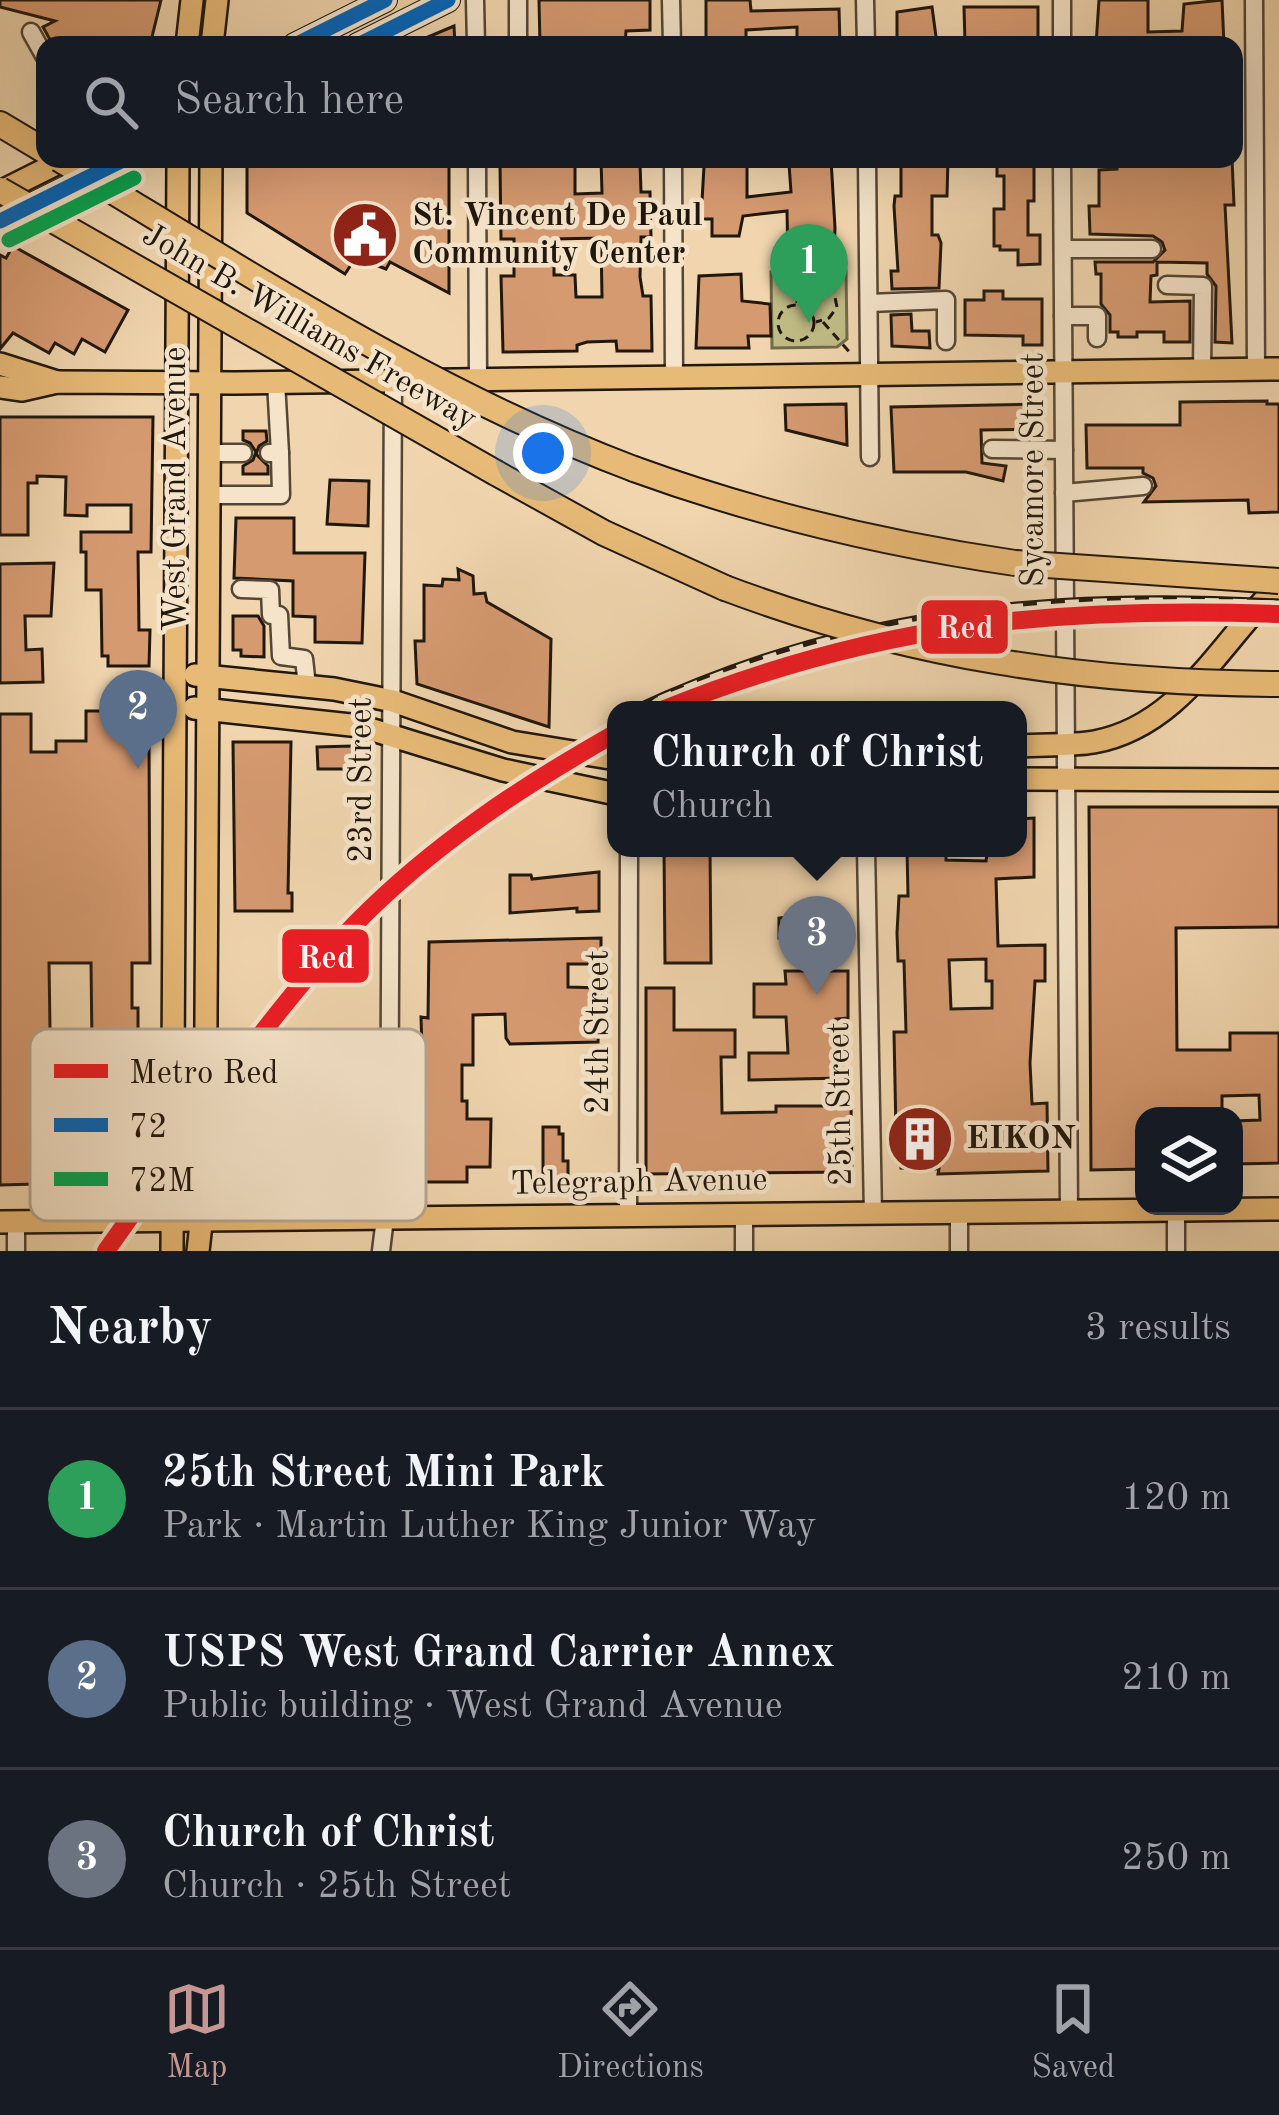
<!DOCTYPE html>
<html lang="en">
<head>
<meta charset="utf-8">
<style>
	body { margin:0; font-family:"Old Standard TT",serif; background:#20242c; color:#f1f3f6 }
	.controls { position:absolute; right:36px; bottom:36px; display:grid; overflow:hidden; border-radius:24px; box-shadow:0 12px 48px #0002 }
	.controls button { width:108px; height:108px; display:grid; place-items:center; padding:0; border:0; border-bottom:3px solid #363941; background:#171b24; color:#f1f3f6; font:60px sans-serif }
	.you { position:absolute; left:543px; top:453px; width:42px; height:42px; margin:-30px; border:9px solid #fff; border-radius:50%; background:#1a73e8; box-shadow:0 0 0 18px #1a73e833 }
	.badge { display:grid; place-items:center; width:78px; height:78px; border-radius:50%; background:#c59692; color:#fff; font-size:39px; font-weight:700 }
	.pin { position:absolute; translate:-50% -99px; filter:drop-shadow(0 3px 6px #0008) }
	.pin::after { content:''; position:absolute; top:63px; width:42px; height:36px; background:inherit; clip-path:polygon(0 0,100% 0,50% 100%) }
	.popup { position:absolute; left:607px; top:701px; width:420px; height:156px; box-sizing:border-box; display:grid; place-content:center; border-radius:24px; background:#171b24; filter:drop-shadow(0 3px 9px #0005); font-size:39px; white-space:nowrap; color:#9ea1a6 }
	.popup b { font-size:45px; color:#f1f3f6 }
	.popup::after { content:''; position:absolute; left:50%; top:100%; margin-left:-24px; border:24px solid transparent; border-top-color:#171b24 }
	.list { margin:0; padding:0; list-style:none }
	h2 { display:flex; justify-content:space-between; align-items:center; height:156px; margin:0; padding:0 48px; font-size:51px }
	h2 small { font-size:39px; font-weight:400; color:#9ea1a6 }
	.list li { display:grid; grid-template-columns:78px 1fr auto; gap:36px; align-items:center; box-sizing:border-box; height:180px; padding:0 48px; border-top:3px solid #363941 }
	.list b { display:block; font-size:45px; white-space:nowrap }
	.list p { margin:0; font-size:39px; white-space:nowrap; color:#9ea1a6 }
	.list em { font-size:39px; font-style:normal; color:#9ea1a6 }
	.icon { flex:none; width:66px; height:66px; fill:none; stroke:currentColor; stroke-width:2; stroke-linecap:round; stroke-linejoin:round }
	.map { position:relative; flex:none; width:1279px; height:1251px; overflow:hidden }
	.search { position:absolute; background:#171b24; box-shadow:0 12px 48px #0002; left:36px; right:36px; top:36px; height:132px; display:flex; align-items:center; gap:30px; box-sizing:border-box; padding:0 42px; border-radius:24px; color:#9ea1a6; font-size:45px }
	.sheet { height:696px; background:#171b24 }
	nav { display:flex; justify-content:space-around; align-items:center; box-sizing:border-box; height:168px; border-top:3px solid #363941; background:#171b24; font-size:33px; color:#9ea1a6 }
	nav a { display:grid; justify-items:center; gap:6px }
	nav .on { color:#c59692 }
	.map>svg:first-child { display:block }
</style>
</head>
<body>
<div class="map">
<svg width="1279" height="1251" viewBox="0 0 1279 1251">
	<rect width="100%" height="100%" fill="#f0d5ae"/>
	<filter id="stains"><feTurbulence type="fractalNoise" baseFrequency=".00167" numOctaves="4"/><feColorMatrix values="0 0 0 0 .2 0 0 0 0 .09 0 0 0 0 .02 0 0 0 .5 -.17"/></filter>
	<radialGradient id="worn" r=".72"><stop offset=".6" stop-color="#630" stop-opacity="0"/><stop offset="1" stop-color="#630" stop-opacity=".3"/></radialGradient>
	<!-- green -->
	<path fill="#c0bc86" stroke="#706a4a" stroke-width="3" d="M 846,271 L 847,339 L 837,347 L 772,348 L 771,272 Z"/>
	<!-- building -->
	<g fill="#d69a71" stroke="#20170d" stroke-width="3" fill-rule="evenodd">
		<path d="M 0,0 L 161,0 L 150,45 L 53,45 L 43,27 L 55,21 L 0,7 Z"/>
		<path d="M 539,0 L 650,0 L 650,30 L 626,31 L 625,45 L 540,45 Z"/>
		<path d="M 706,0 L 750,0 L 751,11 L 839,9 L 840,45 L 797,45 L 797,27 L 746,30 L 746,38 L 706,39 Z"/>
		<path d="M 1099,0 L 1148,0 L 1148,32 L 1182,31 L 1184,4 L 1222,0 L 1224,45 L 1096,45 Z"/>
		<path d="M 932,7 L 937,44 L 897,45 L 897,12 Z"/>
		<path d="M 964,7 L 1038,7 L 1038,44 L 965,43 Z"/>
		<path d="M 454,26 L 455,45 L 409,45 Z"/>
		<path d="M 247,159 L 449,163 L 449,293 L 390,262 L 386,269 L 356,257 L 345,274 L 247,213 Z"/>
		<path d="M 514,159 L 575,159 L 575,194 L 602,193 L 601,159 L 633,159 L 633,163 L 640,163 L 641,192 L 650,192 L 651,237 L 641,237 L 640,277 L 643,296 L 651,296 L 652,351 L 617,351 L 616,341 L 587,342 L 577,345 L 577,351 L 503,352 L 501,276 L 514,276 L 514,239 L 501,239 L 500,164 L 514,163 ZM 601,238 L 602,297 L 576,297 L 575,275 L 554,275 L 554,239 Z"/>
		<path d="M 831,159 L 835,228 L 834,253 L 827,253 L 827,261 L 788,260 L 787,211 L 743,216 L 739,236 L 712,236 L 712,219 L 701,219 L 704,166 L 747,166 L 747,197 L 791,192 L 789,164 L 793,161 Z"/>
		<path d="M 901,159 L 948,159 L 947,196 L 932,196 L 932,235 L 938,235 L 941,243 L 939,288 L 892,289 L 891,271 L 898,271 L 894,206 L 895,196 L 901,196 Z"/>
		<path d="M 1003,159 L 1034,159 L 1034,201 L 1028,201 L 1028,235 L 1040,235 L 1040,264 L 1018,265 L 1018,250 L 1000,250 L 1000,246 L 994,246 L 994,209 L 1004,209 L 1004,176 L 997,176 L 997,164 L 1004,164 Z"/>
		<path d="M 1117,159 L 1232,159 L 1234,205 L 1225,205 L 1232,343 L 1215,342 L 1216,286 L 1207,274 L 1207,263 L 1157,262 L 1157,275 L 1151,276 L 1150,302 L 1190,301 L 1190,342 L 1164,342 L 1164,332 L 1137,332 L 1137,337 L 1118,337 L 1118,332 L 1110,332 L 1110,315 L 1101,304 L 1101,274 L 1096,274 L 1095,262 L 1153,262 L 1165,250 L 1162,242 L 1153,236 L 1090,234 L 1089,206 L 1099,206 L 1099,170 L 1117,169 Z"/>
		<path d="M 13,246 L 128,310 L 105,352 L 82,339 L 74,354 L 55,343 L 49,353 L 13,333 L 0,349 L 0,255 L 6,258 Z"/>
		<path d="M 741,274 L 742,301 L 770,304 L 771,336 L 748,336 L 749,348 L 696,348 L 699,276 Z"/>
		<path d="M 984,291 L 1003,291 L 1003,299 L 1042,299 L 1042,345 L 1023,345 L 1023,336 L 965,335 L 965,300 L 984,300 Z"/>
		<path d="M 911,314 L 912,331 L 929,331 L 930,348 L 892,346 L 891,315 Z"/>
		<path d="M 1267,401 L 1267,404 L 1279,404 L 1279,512 L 1249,513 L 1248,500 L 1144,502 L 1156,486 L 1153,478 L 1143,473 L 1143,468 L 1087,468 L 1086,425 L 1180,425 L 1180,402 Z"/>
		<path d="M 846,404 L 847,445 L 786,430 L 785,405 Z"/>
		<path d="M 1041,404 L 1041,429 L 981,430 L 982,463 L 1006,466 L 1003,481 L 966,472 L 894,472 L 891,407 Z"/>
		<path d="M 0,417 L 153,417 L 151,552 L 138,552 L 139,630 L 150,630 L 149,666 L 108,666 L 108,656 L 102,656 L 101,590 L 86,590 L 86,552 L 81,552 L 81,532 L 131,532 L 131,505 L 87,505 L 87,516 L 65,515 L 66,477 L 37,476 L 37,483 L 28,483 L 28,535 L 0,535 Z"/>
		<path d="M 243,431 L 266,431 L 267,441 L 259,446 L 256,454 L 268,466 L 268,474 L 243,474 L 243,466 L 253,460 L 256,452 L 250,443 L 243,440 Z"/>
		<path d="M 330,480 L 369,481 L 368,526 L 327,524 Z"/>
		<path d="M 236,518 L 294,518 L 294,553 L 365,553 L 362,643 L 315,642 L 315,617 L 293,616 L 293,581 L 234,578 Z"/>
		<path d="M 54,563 L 51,616 L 25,616 L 26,650 L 42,649 L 43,682 L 0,683 L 0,564 Z"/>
		<path d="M 458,569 L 473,576 L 474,594 L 485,593 L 487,602 L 551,639 L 549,727 L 417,684 L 415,641 L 424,641 L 424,585 L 442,586 L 443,579 L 459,580 Z"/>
		<path d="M 233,616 L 258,616 L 264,626 L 264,657 L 241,656 L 241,650 L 233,650 Z"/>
		<path d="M 86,711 L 140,711 L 140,741 L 149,741 L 150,963 L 132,963 L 132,1008 L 138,1008 L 138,1045 L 147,1045 L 148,1181 L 0,1185 L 0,714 L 31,714 L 31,752 L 56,752 L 56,741 L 86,741 ZM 49,963 L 91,963 L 92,1045 L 85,1045 L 85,1094 L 51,1094 Z"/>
		<path d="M 233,742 L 291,742 L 288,893 L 292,893 L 292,911 L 235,911 Z"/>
		<path d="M 352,746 L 353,769 L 318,769 L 317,747 Z"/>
		<path d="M 1089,807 L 1279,807 L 1279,927 L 1176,928 L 1177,1050 L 1230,1050 L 1230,1033 L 1279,1033 L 1279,1163 L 1234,1164 L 1234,1121 L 1260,1120 L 1259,1095 L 1222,1096 L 1222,1116 L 1144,1116 L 1144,1169 L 1091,1170 Z"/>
		<path d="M 1034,818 L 1034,877 L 996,879 L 998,946 L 1045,945 L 1045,981 L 1035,981 L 1030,1063 L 1032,1104 L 1047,1103 L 1048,1171 L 938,1174 L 939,1169 L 901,1168 L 901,1133 L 896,1133 L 894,1032 L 906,1032 L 904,961 L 898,961 L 897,933 L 899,896 L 908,896 L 907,848 L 946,848 L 946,860 L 986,861 L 988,848 L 1018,848 L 1018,819 ZM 986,959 L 986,981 L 992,981 L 992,1008 L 951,1009 L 949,960 Z"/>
		<path d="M 664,848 L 710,848 L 711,963 L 665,963 Z"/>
		<path d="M 599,872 L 599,911 L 577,912 L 577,908 L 510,913 L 510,875 L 531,875 L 532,879 Z"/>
		<path d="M 842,911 L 843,939 L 779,938 L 779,918 Z"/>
		<path d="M 601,938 L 601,964 L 568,964 L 568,987 L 601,988 L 598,1042 L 510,1044 L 506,1038 L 505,1014 L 473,1015 L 473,1065 L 462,1065 L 462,1101 L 467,1101 L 467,1119 L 491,1119 L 490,1167 L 467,1167 L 467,1182 L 412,1182 L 412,1112 L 424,1112 L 421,1017 L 428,1018 L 429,942 Z"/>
		<path d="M 785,971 L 848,971 L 848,1018 L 836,1019 L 843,1078 L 749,1080 L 749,1053 L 788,1053 L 786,1017 L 754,1017 L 754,984 L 786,984 Z"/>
		<path d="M 646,988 L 674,988 L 674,1030 L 735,1030 L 735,1057 L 721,1057 L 722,1113 L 776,1112 L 776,1106 L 851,1106 L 852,1172 L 646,1174 Z"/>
		<path d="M 303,1068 L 302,1079 L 294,1079 L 294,1084 L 235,1084 L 235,1069 Z"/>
		<path d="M 298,1105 L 340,1106 L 339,1115 L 370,1115 L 370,1185 L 297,1185 Z"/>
		<path d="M 543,1127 L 559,1127 L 559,1134 L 563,1134 L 563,1161 L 568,1161 L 568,1178 L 543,1178 Z"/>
	</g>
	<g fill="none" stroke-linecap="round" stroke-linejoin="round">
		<defs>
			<g id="minor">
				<path d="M 475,0 L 476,45"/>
				<path d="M 518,0 L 518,45"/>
				<path d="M 671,0 L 672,45"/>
				<path d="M 865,0 L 866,45"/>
				<path d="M 1062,0 L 1062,45"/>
				<path d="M 1254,0 L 1256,370"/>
				<path d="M 31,32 L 45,57"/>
				<path d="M 477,159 L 478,379"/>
				<path d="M 673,159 L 674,377"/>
				<path d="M 867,159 L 870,457"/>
				<path d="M 1062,159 L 1069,1212"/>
				<path d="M 1063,249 L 1152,249"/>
				<path d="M 1167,285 L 1203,286 L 1202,370"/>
				<path d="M 869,303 L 946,300 L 946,341"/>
				<path d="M 1063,316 L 1097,316 L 1097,338"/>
				<path d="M 276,382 L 280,453"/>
				<path d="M 992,449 L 1064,450"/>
				<path d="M 209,453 L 243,453"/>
				<path d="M 1064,493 L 1143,486"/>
				<path d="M 209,495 L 281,495 L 280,453 L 269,453"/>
				<path d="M 241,589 L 270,590 L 271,615 L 279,615 L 281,656 L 304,659 L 307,686"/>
				<path d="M 866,848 L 873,1214"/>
				<path d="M 206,1057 L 352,1055 L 357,1057 L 359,1073"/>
				<path d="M 347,1091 L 359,1091 L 359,1073 L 390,1074"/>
				<path d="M 206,1113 L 242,1113"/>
				<path d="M 273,1178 L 274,1219"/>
				<path d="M 1176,1210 L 1176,1251"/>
				<path d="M 959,1213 L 959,1251"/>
				<path d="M 628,1217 L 629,848"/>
				<path d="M 16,1251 L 16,1221"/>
				<path d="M 381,1251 L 389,1185 L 393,380"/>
				<path d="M 744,1251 L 744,1215"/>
			</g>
			<g id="major">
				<path d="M 187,45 L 192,0"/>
				<path d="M 212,45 L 217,0"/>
				<path d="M 295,45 L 385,0"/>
				<path d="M 358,45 L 448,0"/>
				<path d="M 0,192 L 66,159"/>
				<path d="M 0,221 L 125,159"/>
				<path d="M 0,364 L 57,382"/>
				<path d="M 0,387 L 22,390 L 57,382 L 235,383 L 1279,369"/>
				<path d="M 195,675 L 334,689 L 393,701 L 512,742 L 616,759"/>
				<path d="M 194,708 L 360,726 L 503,770 L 616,794"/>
				<path d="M 1018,746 C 1043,744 1070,746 1094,742 C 1181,726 1221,641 1279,585"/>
				<path d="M 1018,779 L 1279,780"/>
				<path d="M 0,1222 L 1279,1209"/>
				<path d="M 172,1251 L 178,159"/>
				<path d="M 198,1251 L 205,1188 L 211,159"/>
			</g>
			<g id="highway">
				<path d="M 0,124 L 45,151"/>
				<path d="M 634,469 C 758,514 884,544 1015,563"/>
				<path d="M 496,473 L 604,533 L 725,588"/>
			</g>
		</defs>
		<!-- minor casing -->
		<use href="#minor" stroke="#544635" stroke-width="21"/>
		<!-- major casing -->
		<use href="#major" stroke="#20170d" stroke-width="26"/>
		<!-- highway casing -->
		<use href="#highway" stroke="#20170d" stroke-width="28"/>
		<!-- path -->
		<g stroke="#20170d" stroke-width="3" stroke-dasharray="9 6" stroke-linecap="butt">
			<path d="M 797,303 C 799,283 817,275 833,288 L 837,307 L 829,318 L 816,322"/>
			<circle cx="796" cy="323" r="18"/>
			<path d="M 823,322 L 852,355"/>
		</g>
		<!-- minor -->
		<use href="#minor" stroke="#f5e4ca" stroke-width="16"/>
		<!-- major -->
		<use href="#major" stroke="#e8ba77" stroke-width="21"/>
		<!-- highway -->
		<use href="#highway" stroke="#e8ba77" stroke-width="24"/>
		<defs>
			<path id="rail" d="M 633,710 C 850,609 1043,591 1279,603"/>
		</defs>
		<!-- rail casing -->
		<use href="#rail" stroke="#20170d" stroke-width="9"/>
		<!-- rail -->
		<use href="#rail" stroke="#f5e4ca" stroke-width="4.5" stroke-dasharray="14" stroke-linecap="butt"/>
		<defs>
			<g id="highway-bridge">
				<path d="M 59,159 C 246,271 429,392 634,469"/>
				<path d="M 0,190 L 496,473"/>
				<path d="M 1015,563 L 1279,581"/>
				<path d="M 725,588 C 909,657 1083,683 1279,684"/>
			</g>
		</defs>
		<!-- highway-bridge casing -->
		<use href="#highway-bridge" stroke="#20170d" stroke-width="28" stroke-linecap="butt"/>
		<!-- highway-bridge -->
		<use href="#highway-bridge" stroke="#e8ba77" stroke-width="24"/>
		<defs>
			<g id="bus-1">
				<path d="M 295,45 L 385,0"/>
				<path d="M 358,45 L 448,0"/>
				<path d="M 0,221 L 125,159"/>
			</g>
			<path id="bus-2" d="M 9,240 L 134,178"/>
		</defs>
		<!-- bus-1 casing -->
		<use href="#bus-1" stroke="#f5e4ca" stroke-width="24"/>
		<!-- bus-2 casing -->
		<use href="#bus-2" stroke="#f5e4ca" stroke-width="24"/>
		<!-- bus-1 -->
		<use href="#bus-1" stroke="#0065bd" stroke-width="15"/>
		<!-- bus-2 -->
		<use href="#bus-2" stroke="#00a651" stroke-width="15"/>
		<defs>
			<g id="metro-1">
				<path d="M 662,710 C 874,624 1052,606 1279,614"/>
				<path d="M 106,1251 C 186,1140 261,1021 357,922 C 433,845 522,786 616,733"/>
			</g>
		</defs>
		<!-- metro-1 casing -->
		<use href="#metro-1" stroke="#f5e4ca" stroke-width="27"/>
		<!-- metro-1 -->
		<use href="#metro-1" stroke="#ed1c24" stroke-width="18"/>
	</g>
	<!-- icons -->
	<defs>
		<symbol id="civic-disc" viewBox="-11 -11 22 22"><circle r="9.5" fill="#8f2418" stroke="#f5e4ca"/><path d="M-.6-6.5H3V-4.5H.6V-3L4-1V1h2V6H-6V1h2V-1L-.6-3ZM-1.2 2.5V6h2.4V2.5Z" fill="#fff"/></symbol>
		<symbol id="building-disc" viewBox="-11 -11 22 22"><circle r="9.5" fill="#8f2418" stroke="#f5e4ca"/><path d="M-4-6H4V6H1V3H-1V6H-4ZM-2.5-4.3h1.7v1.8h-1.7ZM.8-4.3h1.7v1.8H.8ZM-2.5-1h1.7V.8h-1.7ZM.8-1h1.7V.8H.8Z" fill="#fff"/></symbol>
	</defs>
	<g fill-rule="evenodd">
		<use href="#civic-disc" x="327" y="197" width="76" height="76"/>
		<use href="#building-disc" x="882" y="1101" width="76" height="76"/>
	</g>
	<g text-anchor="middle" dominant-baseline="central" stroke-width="9" stroke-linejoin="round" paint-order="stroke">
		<!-- poi labels -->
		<g font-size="33" font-weight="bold" fill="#20170d" stroke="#f5e4ca" text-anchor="start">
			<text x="412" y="216">St. Vincent De Paul<tspan x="412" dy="38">Community Center</tspan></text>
			<text x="966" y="1139">EIKON</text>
		</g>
		<!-- street labels -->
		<g font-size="33" fill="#20170d" stroke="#f5e4ca">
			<text transform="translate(309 328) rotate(30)">John B. Williams Freeway</text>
			<text transform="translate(1034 470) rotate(-90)">Sycamore Street</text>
			<text transform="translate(176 489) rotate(-90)">West Grand Avenue</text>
			<text transform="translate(362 780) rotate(-90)">23rd Street</text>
			<text transform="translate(599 1032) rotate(-90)">24th Street</text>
			<text transform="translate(841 1104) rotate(-91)">25th Street</text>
			<text transform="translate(639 1183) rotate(-1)">Telegraph Avenue</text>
		</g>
	</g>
	<!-- legend -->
	<rect x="30" y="1029" width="396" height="192" rx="18" fill="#f5e4ca" stroke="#b5a691" stroke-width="3"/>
	<rect x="54" y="1064" width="54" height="14" fill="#ed1c24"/>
	<rect x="54" y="1118" width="54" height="14" fill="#0065bd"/>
	<rect x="54" y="1172" width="54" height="14" fill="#00a651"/>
	<g font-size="33" fill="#20170d">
		<text x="129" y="1083">Metro Red</text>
		<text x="129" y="1137">72</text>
		<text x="129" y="1191">72M</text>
	</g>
	<g stroke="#f5e4ca" stroke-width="4.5">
		<rect x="919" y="598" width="91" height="58" rx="12" fill="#ed1c24"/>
		<rect x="280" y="927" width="91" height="58" rx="12" fill="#ed1c24"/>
	</g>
	<g font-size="33" text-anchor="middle" font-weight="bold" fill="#fff">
		<text x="965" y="638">Red</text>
		<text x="326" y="968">Red</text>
	</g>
	<rect width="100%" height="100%" filter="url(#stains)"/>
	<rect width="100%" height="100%" fill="url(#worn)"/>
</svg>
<div class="controls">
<button><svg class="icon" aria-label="layers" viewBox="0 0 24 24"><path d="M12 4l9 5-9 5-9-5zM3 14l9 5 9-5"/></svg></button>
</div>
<div class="you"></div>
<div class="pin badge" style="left:809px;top:323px;background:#2e9e5b">1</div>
<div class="pin badge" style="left:138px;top:769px;background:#5c6f8a">2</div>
<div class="pin badge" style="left:817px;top:995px;background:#6b7280">3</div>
<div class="popup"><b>Church of Christ</b>Church</div>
<div class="search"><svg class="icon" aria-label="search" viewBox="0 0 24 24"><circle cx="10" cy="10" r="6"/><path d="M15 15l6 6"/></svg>Search here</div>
</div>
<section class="sheet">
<h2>Nearby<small>3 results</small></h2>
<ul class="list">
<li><span class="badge" style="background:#2e9e5b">1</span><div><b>25th Street Mini Park</b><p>Park · Martin Luther King Junior Way</p></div><em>120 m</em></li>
<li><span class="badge" style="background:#5c6f8a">2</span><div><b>USPS West Grand Carrier Annex</b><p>Public building · West Grand Avenue</p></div><em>210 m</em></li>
<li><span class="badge" style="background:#6b7280">3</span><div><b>Church of Christ</b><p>Church · 25th Street</p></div><em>250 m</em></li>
</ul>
</section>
<nav>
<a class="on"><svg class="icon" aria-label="map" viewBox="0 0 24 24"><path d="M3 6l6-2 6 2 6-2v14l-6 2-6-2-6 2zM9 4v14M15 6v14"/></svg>Map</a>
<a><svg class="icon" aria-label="directions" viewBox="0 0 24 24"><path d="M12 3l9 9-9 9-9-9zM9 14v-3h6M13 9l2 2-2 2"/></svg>Directions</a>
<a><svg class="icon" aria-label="saved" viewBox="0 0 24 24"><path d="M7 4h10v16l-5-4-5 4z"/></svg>Saved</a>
</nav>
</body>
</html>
